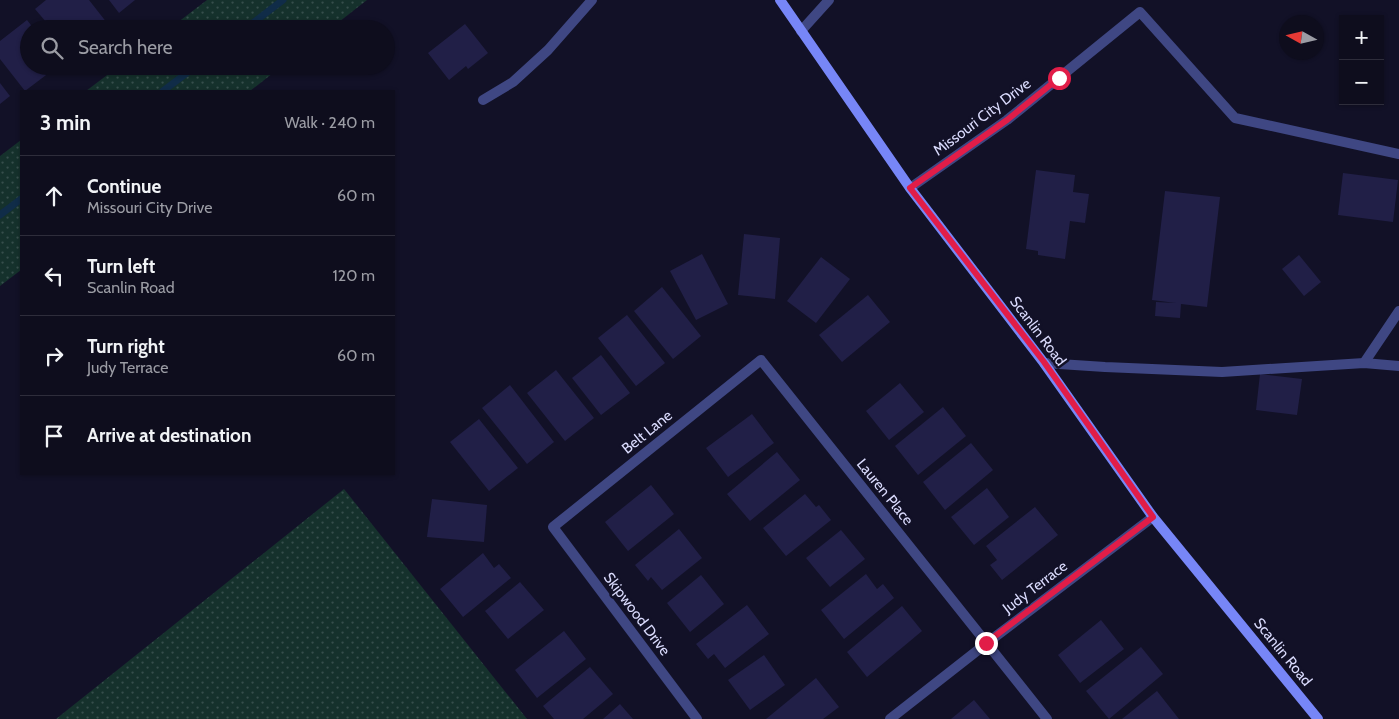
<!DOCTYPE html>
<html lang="en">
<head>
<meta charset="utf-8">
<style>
	body { margin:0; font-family:Cabin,sans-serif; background:#1c1b2a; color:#f1f3f6 }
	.controls { position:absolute; right:15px; top:15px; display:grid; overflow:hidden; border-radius:0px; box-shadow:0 1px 4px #0004 }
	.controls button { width:45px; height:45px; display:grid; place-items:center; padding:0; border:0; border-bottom:1px solid #2e2d3b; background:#0e0d1d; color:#f1f3f6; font:25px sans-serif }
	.compass { position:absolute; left:1279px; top:15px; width:45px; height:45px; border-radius:50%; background:#0e0d1d; box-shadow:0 1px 4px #0004; rotate:278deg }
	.stop { position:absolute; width:15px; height:15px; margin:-11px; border:4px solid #e11d48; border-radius:50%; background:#fff }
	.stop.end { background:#e11d48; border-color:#fff; box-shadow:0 1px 5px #0008 }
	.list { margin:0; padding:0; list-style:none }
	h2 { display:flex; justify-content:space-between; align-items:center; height:65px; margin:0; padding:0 20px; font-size:21px }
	h2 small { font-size:16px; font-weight:400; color:#9b9ca4 }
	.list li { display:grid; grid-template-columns:32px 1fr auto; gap:15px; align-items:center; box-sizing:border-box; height:80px; padding:0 20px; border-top:1px solid #2e2d3b }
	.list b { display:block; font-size:19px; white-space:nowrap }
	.list p { margin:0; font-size:16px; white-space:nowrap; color:#9b9ca4 }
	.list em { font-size:16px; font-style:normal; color:#9b9ca4 }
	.icon { flex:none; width:28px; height:28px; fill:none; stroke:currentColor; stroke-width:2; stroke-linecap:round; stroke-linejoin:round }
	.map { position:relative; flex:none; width:1399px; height:719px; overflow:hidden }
	.search { position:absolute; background:#0e0d1d; box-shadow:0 1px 4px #0004; left:20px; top:20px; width:375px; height:55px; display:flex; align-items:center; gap:12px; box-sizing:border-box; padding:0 18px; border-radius:28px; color:#9b9ca4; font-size:19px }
	.panel { position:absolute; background:#0e0d1d; box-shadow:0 1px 4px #0004; left:20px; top:90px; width:375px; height:385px; border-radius:0px }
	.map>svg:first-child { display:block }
</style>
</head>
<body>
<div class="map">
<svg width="1399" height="719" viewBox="0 0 1399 719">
	<defs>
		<pattern id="grass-dots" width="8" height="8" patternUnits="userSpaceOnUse" patternTransform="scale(1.25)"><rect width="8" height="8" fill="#15312c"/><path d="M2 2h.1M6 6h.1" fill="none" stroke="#364e4c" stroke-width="1.8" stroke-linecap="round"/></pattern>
	</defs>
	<rect width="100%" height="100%" fill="#121127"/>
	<!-- grass -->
	<g fill="url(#grass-dots)">
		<path d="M 207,0 L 367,0 L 330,29 L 169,29 Z"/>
		<path d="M 119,66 L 282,66 L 250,91 L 86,91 Z"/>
		<path d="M 21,140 L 21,270 L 0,286 L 0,156 Z"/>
		<path d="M 344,489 L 527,719 L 56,719 Z"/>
	</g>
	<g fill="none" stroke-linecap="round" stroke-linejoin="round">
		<!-- stream -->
		<g stroke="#102c48" stroke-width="7">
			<path d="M 245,29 L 283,0"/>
			<path d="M 163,91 L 196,66"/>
			<path d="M 0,215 L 21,199"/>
		</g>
	</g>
	<!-- building -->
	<g fill="#211f47">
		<path d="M 46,0 L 89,0 L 111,28 L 110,29 L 52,29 L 35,9 Z"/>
		<path d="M 109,0 L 135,0 L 119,13 Z"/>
		<path d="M 27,20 L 34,29 L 29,29 L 29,66 L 58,66 L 25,91 L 0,59 L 0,41 Z"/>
		<path d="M 465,24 L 488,53 L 468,69 L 466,66 L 449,80 L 428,53 Z"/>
		<path d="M 0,83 L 10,96 L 0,104 Z"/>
		<path d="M 1036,170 L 1075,175 L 1073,192 L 1089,194 L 1085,223 L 1070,221 L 1065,259 L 1038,255 L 1038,251 L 1026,249 Z"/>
		<path d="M 1343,173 L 1398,180 L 1393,222 L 1338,215 Z"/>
		<path d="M 1165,191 L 1220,197 L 1207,307 L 1181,304 L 1180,318 L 1155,316 L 1156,302 L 1176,303 L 1152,300 Z"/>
		<path d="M 744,234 L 780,238 L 775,299 L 738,295 Z"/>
		<path d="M 702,254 L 728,304 L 696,320 L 670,271 Z"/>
		<path d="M 1299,255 L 1321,282 L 1304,296 L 1282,269 Z"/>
		<path d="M 821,257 L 850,279 L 816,323 L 787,301 Z"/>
		<path d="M 662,287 L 701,336 L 673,359 L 634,311 Z"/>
		<path d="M 868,295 L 890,322 L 842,362 L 819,335 Z"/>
		<path d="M 627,315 L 665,363 L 636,386 L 598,338 Z"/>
		<path d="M 601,355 L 630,393 L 601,415 L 572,378 Z"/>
		<path d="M 556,370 L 594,418 L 565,441 L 527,393 Z"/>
		<path d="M 1260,374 L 1302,379 L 1297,415 L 1256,410 Z"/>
		<path d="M 900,383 L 924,412 L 889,440 L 866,411 Z"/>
		<path d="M 510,385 L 554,442 L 527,464 L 482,408 Z"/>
		<path d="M 943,407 L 966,436 L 918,475 L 895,446 Z"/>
		<path d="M 752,414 L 774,443 L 728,477 L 706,448 Z"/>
		<path d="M 479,419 L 518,468 L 489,491 L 450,442 Z"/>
		<path d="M 971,443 L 993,470 L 945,510 L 923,482 Z"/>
		<path d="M 777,452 L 800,480 L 750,521 L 727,494 Z"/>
		<path d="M 651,485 L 674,514 L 628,551 L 605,522 Z"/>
		<path d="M 987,488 L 1009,517 L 974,545 L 951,517 Z"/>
		<path d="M 805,494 L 816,507 L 819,505 L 831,520 L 786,556 L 763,528 Z"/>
		<path d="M 432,499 L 487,505 L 484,542 L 427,537 Z"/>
		<path d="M 1035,507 L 1058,535 L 1002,580 L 990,565 L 997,560 L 986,546 Z"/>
		<path d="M 679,529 L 702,558 L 662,590 L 651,577 L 648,581 L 635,565 Z"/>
		<path d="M 841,530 L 865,559 L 830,587 L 806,558 Z"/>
		<path d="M 483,553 L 494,568 L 499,564 L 511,578 L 463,617 L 440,589 Z"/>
		<path d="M 866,574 L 877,589 L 883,584 L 894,598 L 844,639 L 821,610 Z"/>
		<path d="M 701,575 L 724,604 L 690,632 L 667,603 Z"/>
		<path d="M 520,582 L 544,610 L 508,639 L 485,611 Z"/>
		<path d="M 747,605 L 769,634 L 725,668 L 714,654 L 708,659 L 696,644 Z"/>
		<path d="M 902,606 L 922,631 L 867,677 L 847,652 Z"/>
		<path d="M 1101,620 L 1124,649 L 1080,683 L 1058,655 Z"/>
		<path d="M 564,631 L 586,659 L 537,698 L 515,670 Z"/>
		<path d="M 1141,647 L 1163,674 L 1109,719 L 1086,691 Z"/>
		<path d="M 764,655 L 785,685 L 750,710 L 728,680 Z"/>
		<path d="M 590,667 L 613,694 L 583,719 L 554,719 L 543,706 Z"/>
		<path d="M 816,678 L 839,707 L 823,719 L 766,719 Z"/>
		<path d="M 1157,691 L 1179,719 L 1122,719 Z"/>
		<path d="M 974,700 L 990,719 L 951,719 Z"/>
		<path d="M 620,704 L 633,719 L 603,719 Z"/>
	</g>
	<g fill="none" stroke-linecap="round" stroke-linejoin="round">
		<!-- lane -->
		<g stroke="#3f4783" stroke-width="10">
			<path d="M 801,31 L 829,0"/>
			<path d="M 483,100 L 513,82 L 548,50 L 592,0"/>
			<path d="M 910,188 L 1007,120 L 1140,12 L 1235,118 L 1399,154"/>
			<path d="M 1044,363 L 1105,367 L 1222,372 L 1364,363 L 1399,366"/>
			<path d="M 1364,363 L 1399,311"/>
		</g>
		<!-- street -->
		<g stroke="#3f4783" stroke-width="10">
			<path d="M 697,719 L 553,527 L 761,360 L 1047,719"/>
			<path d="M 890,719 L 987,643 L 1153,517"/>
		</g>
		<!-- secondary -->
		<path stroke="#7786f7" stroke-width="10" d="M 780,0 L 910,188 L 1044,363 L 1153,517 L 1318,719"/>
	</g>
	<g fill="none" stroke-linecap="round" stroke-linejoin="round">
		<!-- route -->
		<path stroke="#e11d48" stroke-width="6" d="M 986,643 L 1153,517 L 1044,362 L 910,188 L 1007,120 L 1059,78"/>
	</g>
	<g text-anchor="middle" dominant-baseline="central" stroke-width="5" stroke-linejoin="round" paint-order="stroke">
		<!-- street labels -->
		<g font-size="15" fill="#dadbfd" stroke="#121127">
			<text transform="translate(982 117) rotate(-37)">Missouri City Drive</text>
			<text transform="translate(1038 331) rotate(53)">Scanlin Road</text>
			<text transform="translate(647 432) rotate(-39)">Belt Lane</text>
			<text transform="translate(885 492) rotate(51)">Lauren Place</text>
			<text transform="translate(1035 587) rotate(-37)">Judy Terrace</text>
			<text transform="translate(637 614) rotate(53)">Skipwood Drive</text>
			<text transform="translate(1283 652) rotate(51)">Scanlin Road</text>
		</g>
	</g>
</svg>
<div class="controls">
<button>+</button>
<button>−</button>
</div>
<svg class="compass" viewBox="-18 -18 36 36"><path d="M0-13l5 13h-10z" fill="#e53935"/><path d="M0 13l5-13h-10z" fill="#9b9ca4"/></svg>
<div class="stop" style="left:1059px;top:78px"></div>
<div class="stop end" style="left:986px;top:643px"></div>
<div class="search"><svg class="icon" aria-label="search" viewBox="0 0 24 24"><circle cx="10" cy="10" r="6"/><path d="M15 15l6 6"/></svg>Search here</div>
<section class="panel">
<h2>3 min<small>Walk · 240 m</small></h2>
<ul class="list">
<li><svg class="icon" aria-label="ahead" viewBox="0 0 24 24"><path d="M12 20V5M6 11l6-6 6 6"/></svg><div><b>Continue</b><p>Missouri City Drive</p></div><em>60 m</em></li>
<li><svg class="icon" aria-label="left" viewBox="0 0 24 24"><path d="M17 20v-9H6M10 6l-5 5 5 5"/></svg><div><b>Turn left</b><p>Scanlin Road</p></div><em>120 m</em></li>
<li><svg class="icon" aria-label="right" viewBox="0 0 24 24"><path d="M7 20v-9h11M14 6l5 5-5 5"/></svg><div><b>Turn right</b><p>Judy Terrace</p></div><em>60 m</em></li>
<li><svg class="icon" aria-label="arrive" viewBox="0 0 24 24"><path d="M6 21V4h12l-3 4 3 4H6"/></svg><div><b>Arrive at destination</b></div></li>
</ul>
</section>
</div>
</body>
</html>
